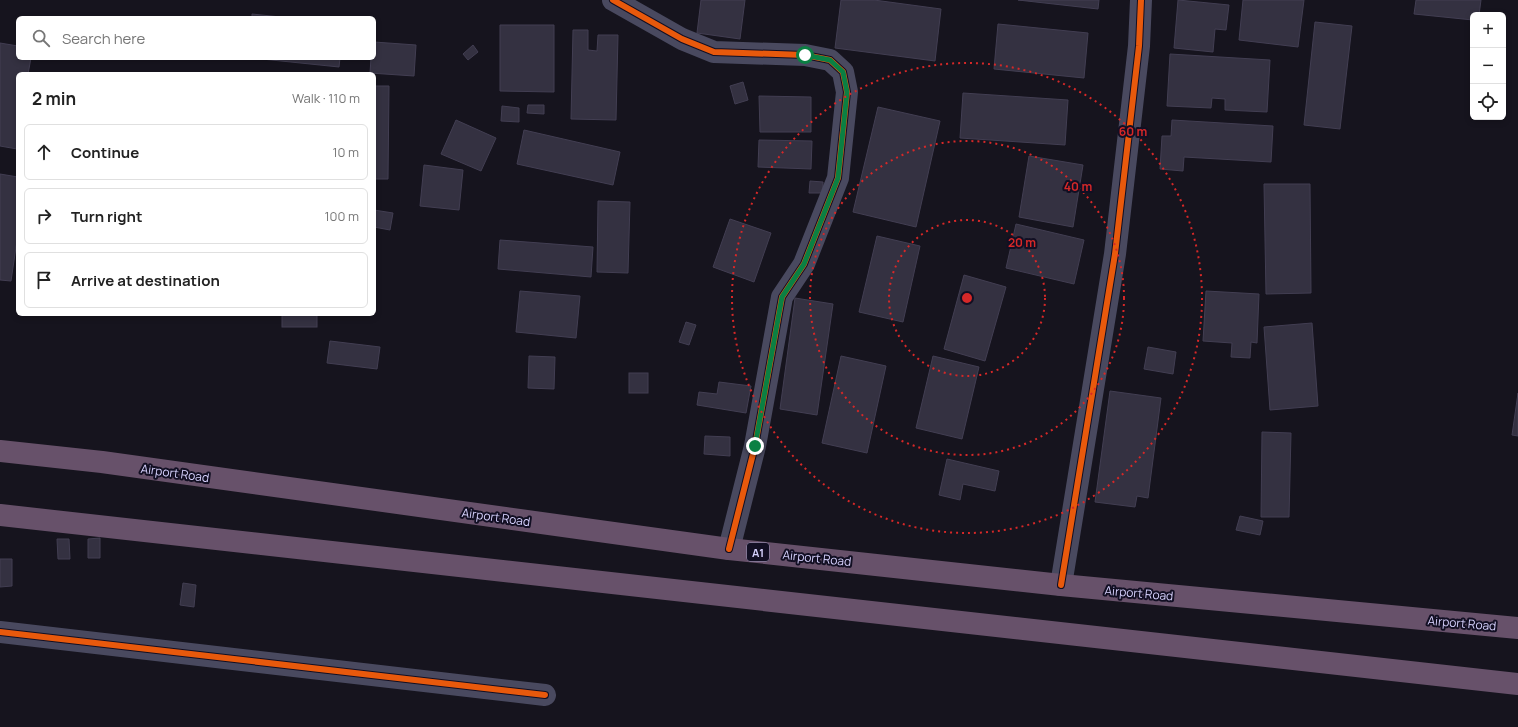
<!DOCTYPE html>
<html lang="en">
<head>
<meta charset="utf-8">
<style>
	body { margin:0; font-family:Manrope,sans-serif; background:#f2f2f2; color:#222 }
	.controls { position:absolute; right:12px; top:12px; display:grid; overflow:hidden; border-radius:6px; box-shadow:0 2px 6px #0003 }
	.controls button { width:36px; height:36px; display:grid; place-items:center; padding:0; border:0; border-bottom:1px solid #e0e0e0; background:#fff; color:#222; font:20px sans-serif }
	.stop { position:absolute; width:12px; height:12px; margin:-9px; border:3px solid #0b8043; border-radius:50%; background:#fff }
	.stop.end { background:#0b8043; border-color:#fff; box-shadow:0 1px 4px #0008 }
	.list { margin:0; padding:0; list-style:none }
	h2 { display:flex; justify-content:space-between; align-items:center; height:52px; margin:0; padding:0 16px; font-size:17px }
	h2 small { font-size:13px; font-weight:400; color:#767676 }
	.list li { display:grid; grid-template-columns:26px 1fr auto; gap:12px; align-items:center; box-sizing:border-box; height:56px; margin:0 8px 8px; padding:0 8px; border:1px solid #e0e0e0; border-radius:6px }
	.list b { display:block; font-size:15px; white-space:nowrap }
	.list em { font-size:13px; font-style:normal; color:#767676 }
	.icon { flex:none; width:22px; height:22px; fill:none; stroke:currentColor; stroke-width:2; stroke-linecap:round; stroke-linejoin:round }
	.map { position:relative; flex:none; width:1518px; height:727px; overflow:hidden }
	.search { position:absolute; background:#fff; box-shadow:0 2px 6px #0003; left:16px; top:16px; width:360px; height:44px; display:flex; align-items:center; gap:10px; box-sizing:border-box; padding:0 14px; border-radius:6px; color:#767676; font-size:15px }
	.panel { position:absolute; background:#fff; box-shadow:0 2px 6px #0003; left:16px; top:72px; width:360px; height:244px; border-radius:6px }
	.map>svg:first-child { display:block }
</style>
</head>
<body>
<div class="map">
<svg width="1518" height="727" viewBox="0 0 1518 727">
	<rect width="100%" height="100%" fill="#16141e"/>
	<!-- building -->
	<g fill="#343141" stroke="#423e52">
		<path d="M 701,0 L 745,0 L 740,39 L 697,33 Z"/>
		<path d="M 841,0 L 874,0 L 941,9 L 935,61 L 835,48 Z"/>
		<path d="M 1018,0 L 1099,0 L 1098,9 Z"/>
		<path d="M 1178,0 L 1229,5 L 1226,30 L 1215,29 L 1213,52 L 1174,48 Z"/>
		<path d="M 1243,0 L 1304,0 L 1298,47 L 1239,40 Z"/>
		<path d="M 1416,0 L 1481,0 L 1479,15 L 1473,15 L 1473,20 L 1414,14 Z"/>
		<path d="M 252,14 L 290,18 L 252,18 Z"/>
		<path d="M 1315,22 L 1352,26 L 1340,129 L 1304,125 Z"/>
		<path d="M 998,24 L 1088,33 L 1084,78 L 994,69 Z"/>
		<path d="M 500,25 L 554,25 L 554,92 L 500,91 Z"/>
		<path d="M 573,30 L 588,30 L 588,50 L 597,51 L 598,35 L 618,35 L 616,120 L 571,119 Z"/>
		<path d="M 374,42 L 416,45 L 414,76 L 370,73 L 371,58 L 374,58 Z"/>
		<path d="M 0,43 L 18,46 L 18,58 L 31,58 L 28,74 L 18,74 L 17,149 L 0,146 Z"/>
		<path d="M 473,45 L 478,52 L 468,60 L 463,54 Z"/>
		<path d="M 1170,54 L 1270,60 L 1267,112 L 1225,110 L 1225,99 L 1212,98 L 1211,108 L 1167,106 Z"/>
		<path d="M 252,58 L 340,58 L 339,67 Z"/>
		<path d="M 743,82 L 748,100 L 735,104 L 730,86 Z"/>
		<path d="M 374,86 L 389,86 L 388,179 L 374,179 Z"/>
		<path d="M 963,93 L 1068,100 L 1065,145 L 960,138 Z"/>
		<path d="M 759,96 L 811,97 L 811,132 L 760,132 Z"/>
		<path d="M 528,105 L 544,105 L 544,114 L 527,113 Z"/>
		<path d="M 502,106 L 519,108 L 519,122 L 501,121 Z"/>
		<path d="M 878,107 L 940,121 L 916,227 L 853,212 Z"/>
		<path d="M 456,120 L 496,138 L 481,171 L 441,154 Z"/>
		<path d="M 1172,120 L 1273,126 L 1271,162 L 1184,157 L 1183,171 L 1160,169 L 1162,136 L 1171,136 Z"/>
		<path d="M 524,130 L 620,152 L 613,185 L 517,164 Z"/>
		<path d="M 759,140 L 812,141 L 811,169 L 758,167 Z"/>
		<path d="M 1029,156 L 1083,165 L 1073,227 L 1019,217 Z"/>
		<path d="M 424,165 L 463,170 L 459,210 L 420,206 Z"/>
		<path d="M 0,174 L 18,177 L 18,234 L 11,281 L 0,280 Z"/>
		<path d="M 810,181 L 823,182 L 823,193 L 809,193 Z"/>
		<path d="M 1264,184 L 1310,184 L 1311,293 L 1266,294 Z"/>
		<path d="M 598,201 L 630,202 L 628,273 L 597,272 Z"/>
		<path d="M 374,210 L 393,213 L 390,230 L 374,227 Z"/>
		<path d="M 730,219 L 771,233 L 754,282 L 713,267 Z"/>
		<path d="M 1016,224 L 1084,240 L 1074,284 L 1006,268 Z"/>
		<path d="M 877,236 L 920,246 L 903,322 L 859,312 Z"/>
		<path d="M 500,240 L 593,247 L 591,277 L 498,269 Z"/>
		<path d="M 964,275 L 1006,287 L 985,361 L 944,349 Z"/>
		<path d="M 520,291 L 580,296 L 576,338 L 516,332 Z"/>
		<path d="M 1206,291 L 1259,294 L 1257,343 L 1251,342 L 1250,358 L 1231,357 L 1232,343 L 1203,341 Z"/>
		<path d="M 795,298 L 833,304 L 817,415 L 780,409 Z"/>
		<rect x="282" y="314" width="35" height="13"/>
		<path d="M 686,322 L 696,325 L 689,345 L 679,342 Z"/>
		<path d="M 1312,323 L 1318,406 L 1270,410 L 1264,327 Z"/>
		<path d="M 330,341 L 380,347 L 377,369 L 327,363 Z"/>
		<path d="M 1148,347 L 1176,352 L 1173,374 L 1144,369 Z"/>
		<path d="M 529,356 L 555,357 L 554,389 L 528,388 Z"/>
		<path d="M 841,356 L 886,366 L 867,453 L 822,443 Z"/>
		<path d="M 933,356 L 979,367 L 962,439 L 916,428 Z"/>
		<rect x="629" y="373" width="19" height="20"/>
		<path d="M 719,382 L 751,386 L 746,413 L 697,405 L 699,392 L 717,394 Z"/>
		<path d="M 1110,391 L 1161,398 L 1148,498 L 1137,496 L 1135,507 L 1095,502 Z"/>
		<path d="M 1518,393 L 1518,436 L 1512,435 Z"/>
		<path d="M 1262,432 L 1291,433 L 1289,517 L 1261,517 Z"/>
		<path d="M 705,436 L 730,437 L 730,456 L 704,454 Z"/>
		<path d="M 947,459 L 999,471 L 995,491 L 963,484 L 960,500 L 939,495 Z"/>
		<path d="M 1240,516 L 1263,521 L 1260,535 L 1236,530 Z"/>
		<path d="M 100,538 L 100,558 L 88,558 L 88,539 Z"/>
		<path d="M 57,539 L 69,539 L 70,559 L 58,559 Z"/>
		<path d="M 0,559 L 12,559 L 12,586 L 0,587 Z"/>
		<path d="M 183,583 L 196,585 L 194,607 L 180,605 Z"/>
	</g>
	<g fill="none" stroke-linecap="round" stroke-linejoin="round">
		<!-- street -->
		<g stroke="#49495f" stroke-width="22">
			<path d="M 613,0 L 682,39 L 714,52 L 805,55 L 830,60 L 843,72 L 847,92 L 838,178 L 804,264 L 782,297 L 755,446 L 729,549"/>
			<path d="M 1061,585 L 1115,254 L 1139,46 L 1141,0"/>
			<path d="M 0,632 L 545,695"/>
		</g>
		<!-- highway -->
		<g stroke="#67516a" stroke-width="22">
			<path d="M 0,451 L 102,462 L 729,549 L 1061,585 L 1518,628"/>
			<path d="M 0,515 L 1518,684"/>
		</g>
		<defs>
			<g id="cycleway">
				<path d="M 613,0 L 682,39 L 714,52 L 805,55 L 830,60 L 843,72 L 847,92 L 838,178 L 804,264 L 782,297 L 755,446 L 729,549"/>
				<path d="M 1061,585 L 1115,254 L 1139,46 L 1141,0"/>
				<path d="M 0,632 L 545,695"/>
			</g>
		</defs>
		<!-- cycleway casing -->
		<use href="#cycleway" stroke="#120f23" stroke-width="8"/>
		<!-- cycleway -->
		<use href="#cycleway" stroke="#e8590c" stroke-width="6"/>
	</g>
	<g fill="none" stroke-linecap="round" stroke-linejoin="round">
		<!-- route -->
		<path stroke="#0b8043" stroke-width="5" d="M 755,446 L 782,297 L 804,264 L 838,178 L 847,92 L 843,72 L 830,60 L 805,55"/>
	</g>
	<!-- distance rings -->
	<g fill="none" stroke="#d62828" stroke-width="2" stroke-dasharray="2 4">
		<circle cx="967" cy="298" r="78"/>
		<circle cx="967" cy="298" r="157"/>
		<circle cx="967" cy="298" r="235"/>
	</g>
	<g text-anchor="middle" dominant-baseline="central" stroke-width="4" stroke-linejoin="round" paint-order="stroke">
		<!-- shield labels -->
		<rect fill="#120f23" stroke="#9c98bc" stroke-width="1" x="747" y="543" width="22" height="18" rx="3"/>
		<g font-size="11" font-weight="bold" fill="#d7d2fe">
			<text x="758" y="552">A1</text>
		</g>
		<!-- street labels -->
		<g font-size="12" fill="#d7d2fe" stroke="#120f23">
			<text transform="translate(175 473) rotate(8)">Airport Road</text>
			<text transform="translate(496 517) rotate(8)">Airport Road</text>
			<text transform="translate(817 558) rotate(6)">Airport Road</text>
			<text transform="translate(1139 593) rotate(5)">Airport Road</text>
			<text transform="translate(1462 623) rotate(5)">Airport Road</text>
		</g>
	</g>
	<circle cx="967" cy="298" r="6" fill="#d62828" stroke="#120f23" stroke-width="2"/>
	<g font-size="12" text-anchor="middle" font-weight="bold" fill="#d62828" stroke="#120f23" stroke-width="4" stroke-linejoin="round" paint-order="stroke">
		<text x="1133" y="136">60 m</text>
		<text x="1078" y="191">40 m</text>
		<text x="1022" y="247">20 m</text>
	</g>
</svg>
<div class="controls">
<button>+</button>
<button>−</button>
<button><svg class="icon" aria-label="locate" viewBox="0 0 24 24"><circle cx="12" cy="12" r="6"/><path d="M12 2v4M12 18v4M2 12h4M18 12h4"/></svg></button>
</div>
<div class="stop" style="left:805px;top:55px"></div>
<div class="stop end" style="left:755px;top:446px"></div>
<div class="search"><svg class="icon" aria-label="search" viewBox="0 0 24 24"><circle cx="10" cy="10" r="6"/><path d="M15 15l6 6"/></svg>Search here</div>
<section class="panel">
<h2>2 min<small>Walk · 110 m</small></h2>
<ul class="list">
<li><svg class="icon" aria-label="ahead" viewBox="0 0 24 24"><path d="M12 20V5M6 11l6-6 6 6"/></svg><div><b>Continue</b></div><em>10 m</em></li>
<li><svg class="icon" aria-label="right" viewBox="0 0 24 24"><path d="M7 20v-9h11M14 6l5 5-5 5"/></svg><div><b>Turn right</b></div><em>100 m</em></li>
<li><svg class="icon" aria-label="arrive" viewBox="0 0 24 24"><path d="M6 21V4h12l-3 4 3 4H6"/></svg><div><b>Arrive at destination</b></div></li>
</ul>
</section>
</div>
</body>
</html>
